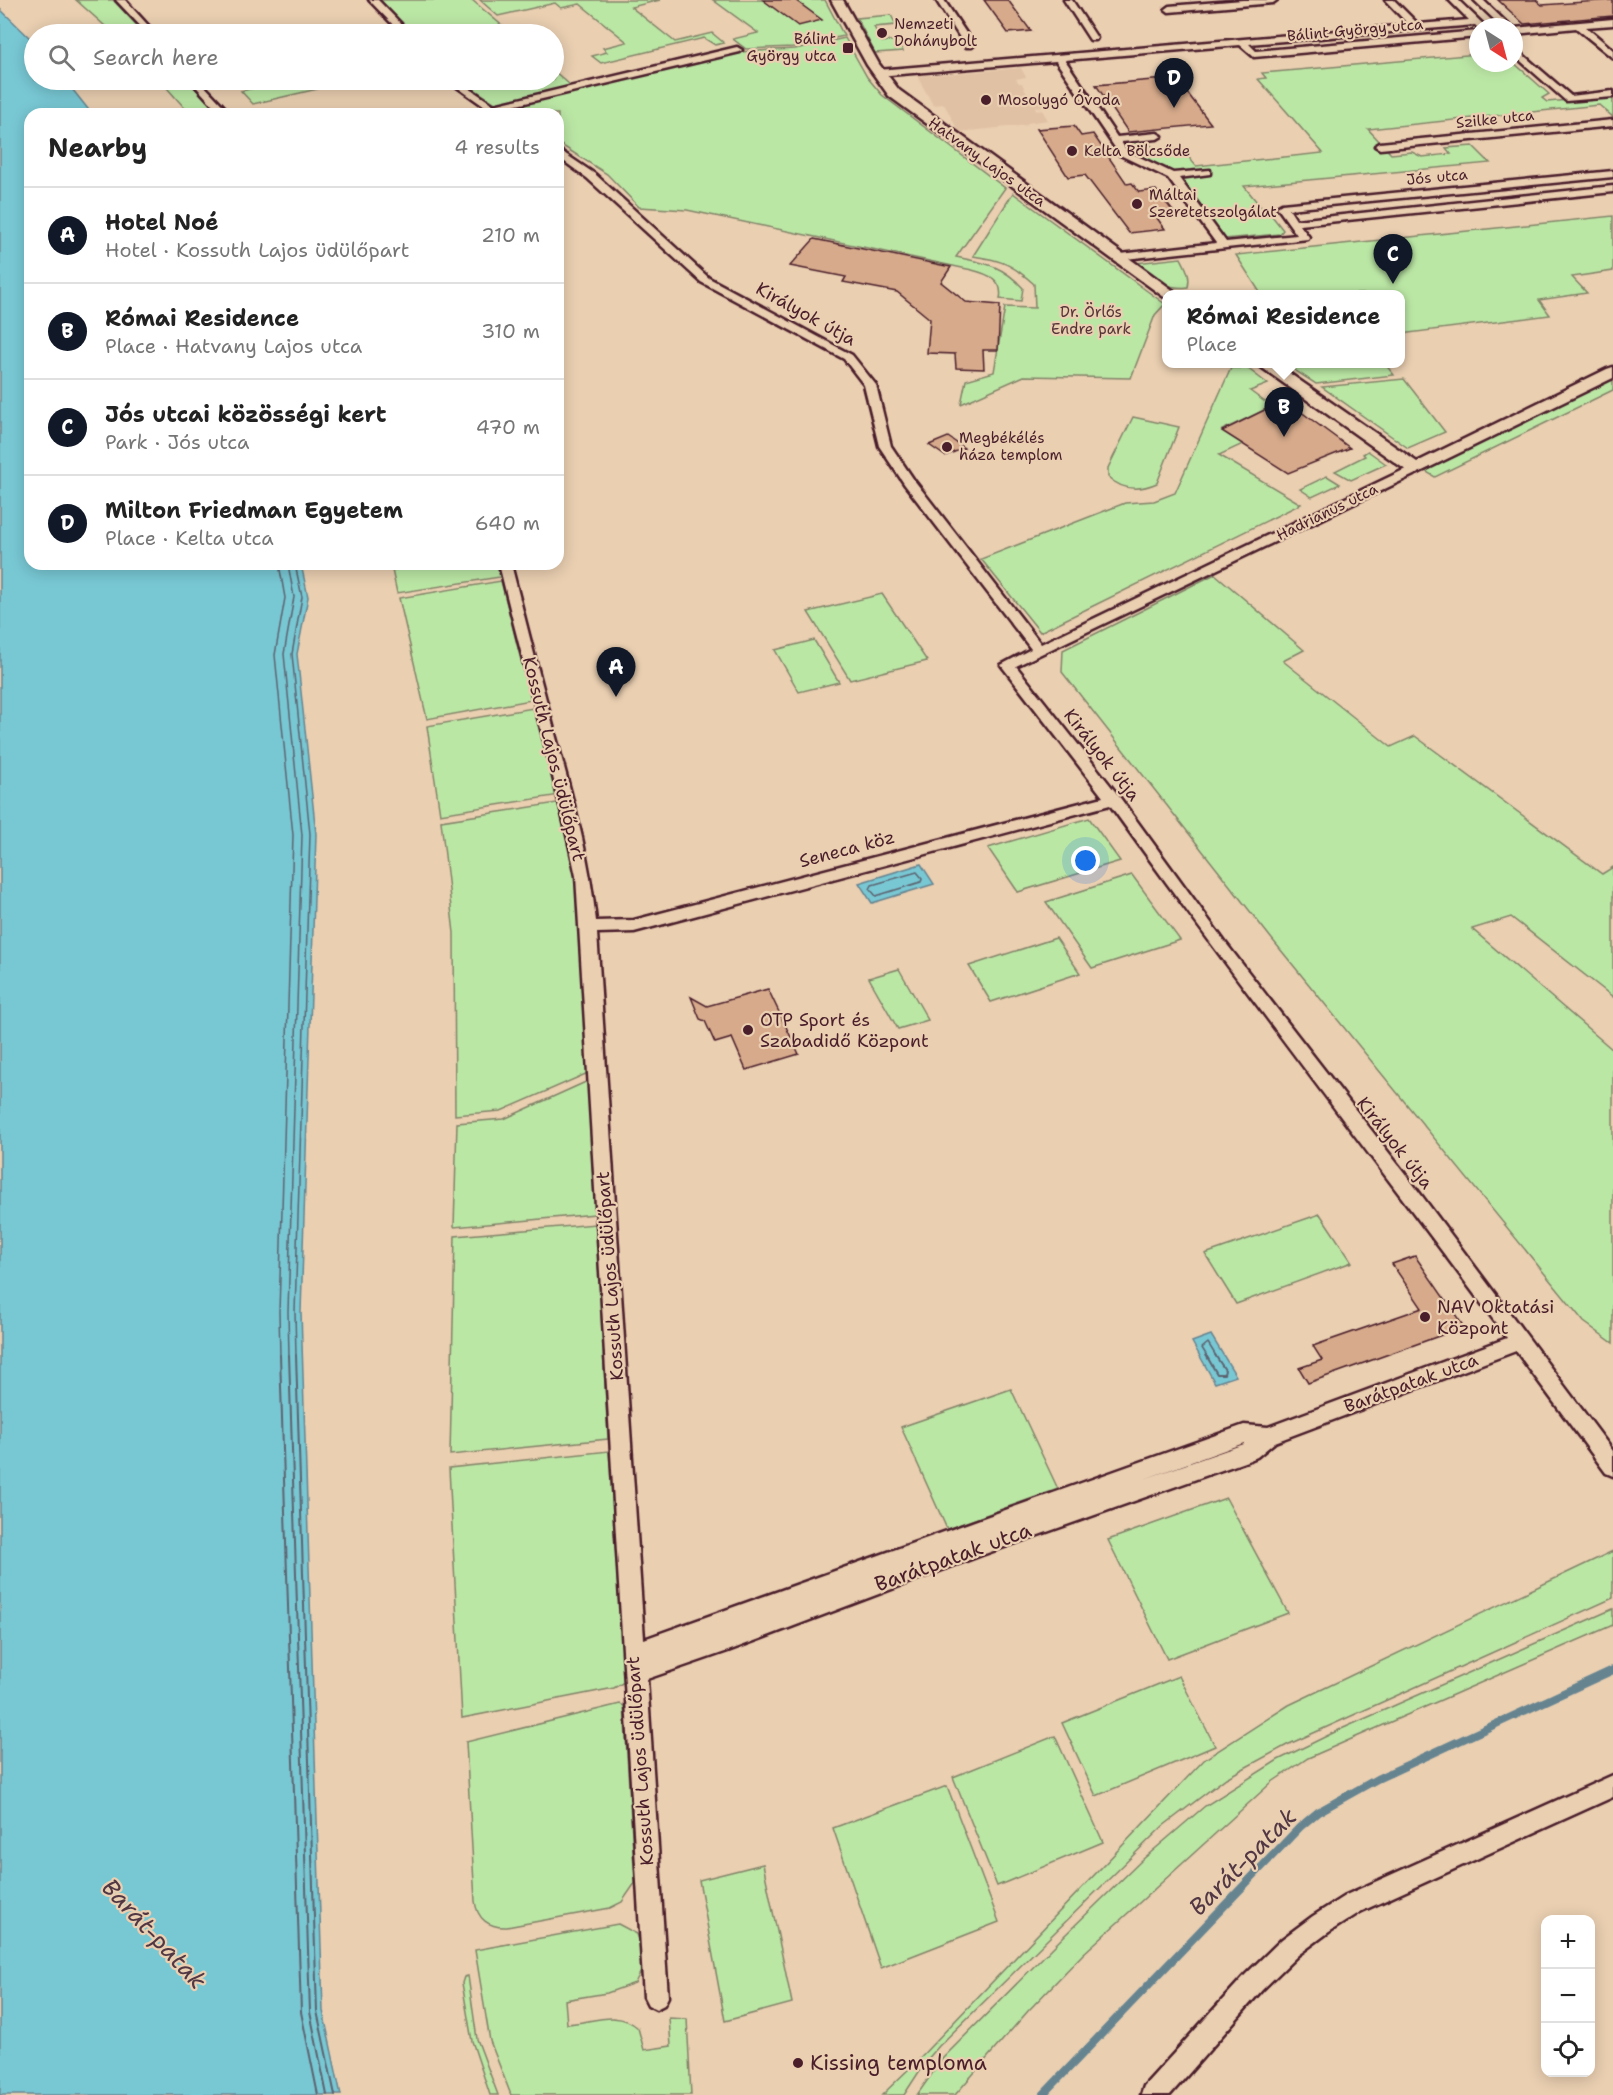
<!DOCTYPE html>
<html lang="en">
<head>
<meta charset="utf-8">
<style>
	body { margin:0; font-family:"Shantell Sans",sans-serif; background:#f2f2f2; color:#222 }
	.controls { position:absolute; right:18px; bottom:18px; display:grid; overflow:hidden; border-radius:12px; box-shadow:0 3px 15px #0003 }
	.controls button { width:54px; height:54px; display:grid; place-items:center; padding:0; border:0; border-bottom:2px solid #e0e0e0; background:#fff; color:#222; font:30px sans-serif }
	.compass { position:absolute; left:1469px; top:18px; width:54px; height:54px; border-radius:50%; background:#fff; box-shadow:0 3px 15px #0003; rotate:144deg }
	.you { position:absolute; left:1086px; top:861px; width:21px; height:21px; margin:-15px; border:4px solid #fff; border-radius:50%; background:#1a73e8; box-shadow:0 0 0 9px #1a73e833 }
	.badge { display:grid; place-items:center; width:39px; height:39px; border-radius:50%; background:#111827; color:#fff; font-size:20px; font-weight:700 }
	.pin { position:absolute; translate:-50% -50px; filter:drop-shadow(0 2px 3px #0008) }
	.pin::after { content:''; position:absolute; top:32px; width:21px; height:18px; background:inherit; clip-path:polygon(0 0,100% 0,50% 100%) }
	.popup { position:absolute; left:1162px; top:290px; width:243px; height:78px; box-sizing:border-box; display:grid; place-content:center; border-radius:12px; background:#fff; filter:drop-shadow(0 2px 4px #0005); font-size:20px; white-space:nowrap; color:#767676 }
	.popup b { font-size:22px; color:#222 }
	.popup::after { content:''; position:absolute; left:50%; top:100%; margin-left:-12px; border:12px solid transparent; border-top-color:#fff }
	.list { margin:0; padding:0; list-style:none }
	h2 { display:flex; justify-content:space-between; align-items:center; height:78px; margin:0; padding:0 24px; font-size:26px }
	h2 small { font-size:20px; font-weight:400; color:#767676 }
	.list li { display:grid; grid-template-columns:39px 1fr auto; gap:18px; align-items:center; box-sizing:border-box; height:96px; padding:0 24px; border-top:2px solid #e0e0e0 }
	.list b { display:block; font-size:22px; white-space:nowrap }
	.list p { margin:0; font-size:20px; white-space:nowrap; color:#767676 }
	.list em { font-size:20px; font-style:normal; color:#767676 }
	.icon { flex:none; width:33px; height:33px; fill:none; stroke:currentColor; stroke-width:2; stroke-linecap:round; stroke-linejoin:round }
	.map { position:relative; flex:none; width:1613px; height:2095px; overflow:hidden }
	.search { position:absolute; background:#fff; box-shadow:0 3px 15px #0003; left:24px; top:24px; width:540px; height:66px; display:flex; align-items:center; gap:15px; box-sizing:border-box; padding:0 21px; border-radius:33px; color:#767676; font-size:22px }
	.panel { position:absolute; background:#fff; box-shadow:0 3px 15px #0003; left:24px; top:108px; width:540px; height:462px; border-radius:18px }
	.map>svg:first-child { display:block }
</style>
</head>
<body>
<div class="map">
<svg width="1613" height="2095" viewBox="0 0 1613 2095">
	<rect width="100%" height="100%" fill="#eacfb1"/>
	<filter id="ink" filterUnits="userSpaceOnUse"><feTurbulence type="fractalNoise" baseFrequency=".0167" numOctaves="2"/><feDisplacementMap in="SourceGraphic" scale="12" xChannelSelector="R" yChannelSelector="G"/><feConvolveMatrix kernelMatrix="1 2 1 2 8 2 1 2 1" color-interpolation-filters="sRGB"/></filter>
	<g filter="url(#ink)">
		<!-- built -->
		<path fill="#e1c1a4" d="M 1021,68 L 1026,77 L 1016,79 L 1019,83 L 1022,83 L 1028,97 L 1039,96 L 1046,106 L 1035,107 L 1037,111 L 1042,110 L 1048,120 L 1027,123 L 1028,125 L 959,132 L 944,104 L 933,105 L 917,76 Z"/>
		<!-- green -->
		<g fill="#bbe7a5" stroke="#828368" stroke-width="1.5">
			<path d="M 76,0 L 113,0 L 145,34 L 114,34 Z"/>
			<path d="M 377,0 L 472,0 L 512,34 L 412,34 Z"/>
			<path d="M 480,0 L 660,0 L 631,7 L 675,42 L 712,33 L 724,43 L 715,45 L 704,38 L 601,63 L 592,56 L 607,52 L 603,48 L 627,42 L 580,4 L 561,8 L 555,3 L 498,16 Z"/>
			<path d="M 713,0 L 825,0 L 844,36 L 793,47 L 746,49 L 733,39 L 758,33 Z"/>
			<path d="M 891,15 L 896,25 L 874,27 L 882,42 L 898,40 L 903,51 L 875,53 L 857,18 Z"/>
			<path d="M 845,38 L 867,77 L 882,95 L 1005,188 L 956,257 C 985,263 1002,265 1023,288 L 1021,301 L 1000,299 C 1004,280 988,274 972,270 L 687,210 L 639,207 L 607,174 L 558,143 L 558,114 L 512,114 L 460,80 L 554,80 L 554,71 L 577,91 L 738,52 L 795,49 Z"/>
			<path d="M 1478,54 L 1478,63 L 1514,63 L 1549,94 L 1542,98 L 1547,102 L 1613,96 L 1613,117 L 1599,105 L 1368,129 L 1391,154 L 1412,152 L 1422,157 L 1451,154 L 1446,148 L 1473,146 L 1490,163 L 1244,186 L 1265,212 L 1269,212 L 1283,230 L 1280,234 L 1224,239 L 1175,173 L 1131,154 L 1124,145 L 1126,140 L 1146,139 C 1152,153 1169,150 1182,149 L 1196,166 L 1323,153 L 1258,79 L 1266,78 L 1262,73 Z"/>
			<path d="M 160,80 L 187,80 L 220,114 L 190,114 Z"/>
			<path d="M 290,80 L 308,80 L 317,89 L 253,104 L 241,91 Z"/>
			<path d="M 1013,193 L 1165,304 L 1155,315 L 1131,378 L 1024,376 L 961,404 L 966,380 L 994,372 L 1005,307 L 1035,308 L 1034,284 C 1013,265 1002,260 973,256 Z"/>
			<path d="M 1613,216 L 1613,271 L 1572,277 L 1587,293 L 1539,300 L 1550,315 L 1401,334 L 1401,294 L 1261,294 L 1236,255 Z"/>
			<path d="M 1181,258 C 1186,268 1191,276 1188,287 C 1166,291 1151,275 1135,263 Z"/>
			<path d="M 1285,364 L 1304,364 L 1308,367 L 1336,364 L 1385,364 L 1394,375 L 1316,384 Z"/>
			<path d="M 1231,368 L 1247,368 L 1268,384 L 1250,391 L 1265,402 L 1280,396 L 1285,400 L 1222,430 L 1243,444 L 1219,455 L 1301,504 L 1040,632 L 981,559 L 1125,503 L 1154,501 L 1175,493 Z"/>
			<path d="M 1404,379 L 1445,432 L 1408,448 L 1322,387 Z"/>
			<path d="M 1613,379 L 1613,390 L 1435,477 L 1425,471 Z"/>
			<path d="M 1133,417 L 1179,427 L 1157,483 C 1139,491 1123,491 1108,477 L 1108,468 Z"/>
			<path d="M 1368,451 L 1386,464 L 1351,480 L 1335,471 L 1365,456 L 1363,454 Z"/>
			<path d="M 1327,476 L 1340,484 L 1312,497 L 1300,489 Z"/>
			<path d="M 431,564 L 497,564 L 500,577 L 397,593 L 392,570 Z"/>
			<path d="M 1215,574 L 1304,650 L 1283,661 L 1391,747 L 1415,736 L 1602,874 L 1613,867 L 1613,997 L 1511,917 L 1472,929 L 1613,1050 L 1613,1343 L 1584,1322 L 1271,938 L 1062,672 L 1063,650 Z"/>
			<path d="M 501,581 L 531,700 L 427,719 L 399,598 Z"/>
			<path d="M 882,594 L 927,661 L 850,680 L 808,612 Z"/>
			<path d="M 814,640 L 839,682 L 799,692 L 775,650 Z"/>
			<path d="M 533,708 L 560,795 L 440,814 L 427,726 Z"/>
			<path d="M 563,802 L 576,871 L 581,923 L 588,1073 L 501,1111 L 455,1115 L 454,933 L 441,821 Z"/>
			<path d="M 1089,818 L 1120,861 L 1018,892 L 988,848 Z"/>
			<path d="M 1132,875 L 1180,940 L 1092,968 L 1046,902 Z"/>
			<path d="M 1056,938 L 1080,973 L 991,1002 L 969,966 Z"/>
			<path d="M 899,969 L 928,1020 L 898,1029 L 869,978 Z"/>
			<path d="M 588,1081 L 595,1214 L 454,1227 L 457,1123 L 504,1119 Z"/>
			<path d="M 1320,1214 L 1352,1262 L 1236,1304 L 1205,1254 Z"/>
			<path d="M 596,1224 L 608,1439 L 450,1455 L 455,1236 Z"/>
			<path d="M 1011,1389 L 1058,1489 L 947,1529 L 901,1427 Z"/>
			<path d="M 609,1451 L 624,1682 L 614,1688 L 462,1718 L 449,1468 Z"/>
			<path d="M 1226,1498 L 1288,1613 L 1167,1659 L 1108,1540 Z"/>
			<path d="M 1613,1551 L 1613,1598 L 1287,1745 L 1226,1778 L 1163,1826 L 939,2046 L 926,2061 L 904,2095 L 882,2095 L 912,2066 L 1205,1759 L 1289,1705 Z"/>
			<path d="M 1613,1609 L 1613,1625 L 1308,1758 L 1272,1782 L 1083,1954 L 1028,2011 L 955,2095 L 917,2095 L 943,2058 L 1065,1935 L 1142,1860 L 1205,1806 L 1278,1760 L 1339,1730 Z"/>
			<path d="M 1179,1676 L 1215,1746 L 1096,1796 L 1062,1723 Z"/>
			<path d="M 620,1704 L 624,1706 L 635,1883 L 622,1902 L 610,1908 L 507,1927 C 489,1928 477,1919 475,1901 L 466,1742 Z"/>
			<path d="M 1055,1736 L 1103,1842 L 997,1886 L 953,1777 Z"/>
			<path d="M 947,1786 L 999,1922 L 881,1968 L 833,1828 Z"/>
			<path d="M 763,1864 L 792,2003 L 725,2021 L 699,1880 Z"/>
			<path d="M 618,1924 L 637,1934 L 646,1961 L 635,1983 L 607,1993 L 565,2000 L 567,2024 C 591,2023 618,2009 638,2028 L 644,2050 L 671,2046 L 669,2018 L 687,2019 L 691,2095 L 511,2095 L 490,2041 L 475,1950 Z"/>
			<path d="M 468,1976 L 477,2039 L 498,2095 L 490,2095 L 472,2041 L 462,1983 L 464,1977 Z"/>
		</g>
		<!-- water -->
		<g fill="#78c8d4" stroke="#668490" stroke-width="1.5">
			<path d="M 0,9 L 34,42 L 34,80 L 65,80 L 92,114 L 30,114 L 30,564 L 301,564 L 308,597 L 297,654 L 316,834 L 301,1312 L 323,2011 L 341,2095 L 0,2095 Z"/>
			<path d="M 921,864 L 934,884 L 872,903 L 859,883 Z"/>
			<path d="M 1211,1335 L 1236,1376 L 1215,1383 L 1192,1342 Z"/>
		</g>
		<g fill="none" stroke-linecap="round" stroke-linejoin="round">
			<!-- shore-far1 -->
			<g stroke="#5c636f" stroke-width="1.5">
				<path d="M 279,564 L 285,598 L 275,655 L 293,835 L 279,1312 L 280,1356"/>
				<path d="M 288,564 L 294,597 L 284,654 L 302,835 L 288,1312 L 289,1356"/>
				<path d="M 295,564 L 302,597 L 292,654 L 310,834 L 295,1312 L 296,1356"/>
				<path d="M 917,872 L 922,878 L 921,882 L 876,896 L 870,889 L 872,885 Z"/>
				<path d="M 1207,1356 L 1202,1348 L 1208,1343 L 1216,1356"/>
			</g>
			<!-- shore -->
			<g stroke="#5c636f" stroke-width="2">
				<path d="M 280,1355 L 301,2012 L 318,2095"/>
				<path d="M 289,1355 L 310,2012 L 327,2095"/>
				<path d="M 296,1355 L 317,2011 L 335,2095"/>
				<path d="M 1206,1355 L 1217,1374 L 1224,1374 L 1225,1370 L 1215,1355"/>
			</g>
			<!-- stream -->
			<path stroke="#668490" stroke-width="8" d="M 1043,2095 L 1300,1827 L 1318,1812 L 1377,1779 L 1613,1670"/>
		</g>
		<!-- building -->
		<g fill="#d6aa8b" stroke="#4a1f2b" stroke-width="1.5">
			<path d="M 763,0 L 795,0 L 822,20 L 798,26 Z"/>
			<path d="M 984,0 L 1008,0 L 1031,31 L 1008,33 Z"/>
			<path d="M 1498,0 L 1536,0 L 1542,5 L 1613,0 L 1613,16 L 1524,24 Z"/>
			<path d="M 1176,78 L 1211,124 L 1128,132 L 1096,85 Z"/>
			<path d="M 1074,126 L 1081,136 L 1093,134 L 1127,184 L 1132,183 L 1139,192 L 1156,190 L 1176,215 L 1157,218 L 1165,229 L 1129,233 L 1085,175 L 1068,177 L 1037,129 Z"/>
			<path d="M 814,239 L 951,267 L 941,282 L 966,302 L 1000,305 L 998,350 L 983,350 L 984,369 L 956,368 L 955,354 L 927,353 L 930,319 L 897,292 L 843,282 L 846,277 L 790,266 Z"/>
			<path d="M 1285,400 L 1350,448 L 1288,473 L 1222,431 Z"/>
			<path d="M 948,437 L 964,448 L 945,456 L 929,445 Z"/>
			<path d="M 768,989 L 799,1054 L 746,1070 L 732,1038 L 715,1043 L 705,1021 L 700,1019 L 691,997 L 707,1006 Z"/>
			<path d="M 1415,1256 L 1464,1327 L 1308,1383 L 1299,1368 L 1322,1360 L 1313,1346 L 1422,1308 L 1392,1264 Z"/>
		</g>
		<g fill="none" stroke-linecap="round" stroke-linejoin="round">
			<defs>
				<g id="street">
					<path d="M 116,0 L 125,0 L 156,34 L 148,34 Z"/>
					<path d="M 369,0 L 378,0 L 411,34 L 402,34 Z"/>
					<path d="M 936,0 L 944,0 L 974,45 L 972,47 L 966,47 Z"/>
					<path d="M 1064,0 L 1072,0 L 1097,38 L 1096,40 L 1090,40 Z"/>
					<path d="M 1243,0 L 1277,0 L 1273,3 L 1169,12 L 1165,9 L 1169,6 Z"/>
					<path d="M 1385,0 L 1394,0 L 1418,24 L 1469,20 L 1449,0 L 1458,0 L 1485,26 L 1478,28 L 1475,25 L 1249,44 L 1256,51 L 1478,31 L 1478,37 L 1254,57 L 1240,45 L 1065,60 L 1117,137 L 1157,133 L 1162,136 L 1157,139 L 1121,142 L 1127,151 L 1173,173 L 1210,170 L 1210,174 L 1179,178 L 1226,242 L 1297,235 L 1277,207 L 1282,204 L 1613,171 L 1613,177 L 1289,209 L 1296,220 L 1613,186 L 1613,192 L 1300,225 L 1309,237 L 1308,239 L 1116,260 L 1111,257 L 1112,255 L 1216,243 L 1168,178 L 1120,155 L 1056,61 L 878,76 L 873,73 L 878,70 L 1409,25 Z"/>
					<path d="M 1474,0 L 1483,0 L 1511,27 L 1502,27 Z"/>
					<path d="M 1613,19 L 1613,25 L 1586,27 L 1613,50 L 1613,58 L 1576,28 L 1514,34 L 1514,28 Z"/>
					<path d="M 737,47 L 742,50 L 740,52 L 500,109 L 504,114 L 495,114 L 447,80 L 457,80 L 494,105 Z"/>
					<path d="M 1514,47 L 1571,96 L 1613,91 L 1613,97 L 1566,101 L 1514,55 Z"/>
					<path d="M 190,80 L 199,80 L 231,114 L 221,114 Z"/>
					<path d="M 1613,120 L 1613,126 L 1380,149 L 1375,146 L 1380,143 Z"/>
					<path d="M 558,149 L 595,174 L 709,278 L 852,355 L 876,385 L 891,446 L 914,480 L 1041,644 L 1412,466 L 1420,466 L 1420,472 L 1016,666 L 1118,795 L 1225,942 L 1410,1180 L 1613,1451 L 1613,1476 L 1606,1473 L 1516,1351 L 1275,1442 L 1257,1457 L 1250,1460 L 982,1555 L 728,1651 L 647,1679 L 668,1997 L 664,2005 L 656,2009 L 648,2005 L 644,1997 L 576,876 C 554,771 524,668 499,564 L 511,564 C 523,611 535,659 548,707 C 567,781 588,844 596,921 L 634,920 L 1103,797 L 1001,665 L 1031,649 L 905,485 L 879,446 L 864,385 L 844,359 L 701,282 L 587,178 L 558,157 ZM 1110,805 C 1239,985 1375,1160 1507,1338 L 1268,1427 L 1244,1425 L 644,1639 L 597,933 L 634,932 ZM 1244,1443 L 1244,1444 L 1144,1479 Z"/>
					<path d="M 1613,1775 L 1613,1797 L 1362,1911 L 1329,1932 L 1298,1955 L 1262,1990 L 1170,2095 L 1141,2095 L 1144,2086 L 1246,1974 L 1282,1939 L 1313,1916 L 1346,1895 Z"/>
				</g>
				<g id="secondary">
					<path d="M 831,0 L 843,0 L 879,64 L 899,90 L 1174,291 L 1176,294 L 1167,294 L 1167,298 L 1164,297 L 889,96 L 867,65 Z"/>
					<path d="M 1259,364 L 1276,364 L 1417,462 L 1607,369 L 1613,367 L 1613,378 L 1416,474 L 1410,473 L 1261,367 Z"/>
				</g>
			</defs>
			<!-- street casing -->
			<use href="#street" stroke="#4a1f2b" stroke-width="5"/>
			<!-- secondary casing -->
			<use href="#secondary" stroke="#4a1f2b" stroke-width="5"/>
			<!-- street -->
			<use href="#street" fill="#eacfb1" fill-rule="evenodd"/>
			<!-- secondary -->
			<use href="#secondary" fill="#eacfb1" fill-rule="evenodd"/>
		</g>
	</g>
	<!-- markers -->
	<g fill="#4a1f2b" stroke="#eacfb1" stroke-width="2">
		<circle cx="882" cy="33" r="6"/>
		<rect x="842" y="42" width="12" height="12" rx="3"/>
		<circle cx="986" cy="100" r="6"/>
		<circle cx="1072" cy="151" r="6"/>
		<circle cx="1137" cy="204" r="6"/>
		<circle cx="947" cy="447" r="6"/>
		<circle cx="748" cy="1030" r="6"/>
		<circle cx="1425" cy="1317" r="6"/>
		<circle cx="798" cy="2063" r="6"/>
	</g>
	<g text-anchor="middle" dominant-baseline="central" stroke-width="4.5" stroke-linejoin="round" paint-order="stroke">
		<!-- far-poi labels -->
		<g font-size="15" fill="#4a1f2b" stroke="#eacfb1" text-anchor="start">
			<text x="894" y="24">Nemzeti<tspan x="894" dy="17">Dohánybolt</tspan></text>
			<text x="836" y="39" text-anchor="end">Bálint<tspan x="836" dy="17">György utca</tspan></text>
			<text x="998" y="100">Mosolygó Óvoda</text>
			<text x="1084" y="151">Kelta Bölcsőde</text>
			<text x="1149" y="195">Máltai<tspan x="1149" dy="17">Szeretetszolgálat</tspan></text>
			<text x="959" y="438">Megbékélés<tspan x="959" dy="17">háza templom</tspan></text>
		</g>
		<!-- far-street labels -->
		<g font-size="15" fill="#4a1f2b" stroke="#eacfb1">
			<text transform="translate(1355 30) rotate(-5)">Bálint György utca</text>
			<text transform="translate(1495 119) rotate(-6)">Szilke utca</text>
			<text transform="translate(987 162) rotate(36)">Hatvany Lajos utca</text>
			<text transform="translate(1437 177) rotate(-5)">Jós utca</text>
			<text transform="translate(1327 512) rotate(-26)">Hadrianus utca</text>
		</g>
		<!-- far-park labels -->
		<g font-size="15" fill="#553337" stroke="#eacfb1">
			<text x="1091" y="312">Dr. Örlős<tspan x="1091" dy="17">Endre park</tspan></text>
		</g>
		<!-- street labels -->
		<g font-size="18" fill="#4a1f2b" stroke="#eacfb1">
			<text transform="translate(806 314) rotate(29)">Királyok útja</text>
			<text transform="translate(1102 755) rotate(52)">Királyok útja</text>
			<text transform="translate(554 759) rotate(76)">Kossuth Lajos üdülőpart</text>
			<text transform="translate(847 849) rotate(-15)">Seneca köz</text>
			<text transform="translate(1395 1143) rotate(52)">Királyok útja</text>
			<text transform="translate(610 1276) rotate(-94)">Kossuth Lajos üdülőpart</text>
			<text transform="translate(1411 1383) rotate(-20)">Barátpatak utca</text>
			<text transform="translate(640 1761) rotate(-94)">Kossuth Lajos üdülőpart</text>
		</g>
		<!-- poi labels -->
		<g font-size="18" fill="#4a1f2b" stroke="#eacfb1" text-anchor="start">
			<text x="760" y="1020">OTP Sport és<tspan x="760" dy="21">Szabadidő Központ</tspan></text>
			<text x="1437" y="1307">NAV Oktatási<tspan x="1437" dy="21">Központ</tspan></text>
		</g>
		<!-- near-street labels -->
		<g font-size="21" fill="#4a1f2b" stroke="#eacfb1">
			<text transform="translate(953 1557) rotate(-20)">Barátpatak utca</text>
		</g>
		<!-- near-poi labels -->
		<g font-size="21" fill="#4a1f2b" stroke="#eacfb1" text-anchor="start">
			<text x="810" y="2063">Kissing temploma</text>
		</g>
		<!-- near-water labels -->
		<g font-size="24" font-style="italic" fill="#513844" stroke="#eacfb1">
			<text transform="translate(1243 1862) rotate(-45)">Barát-patak</text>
			<text transform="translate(154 1934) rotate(47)">Barát-patak</text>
		</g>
	</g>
</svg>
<div class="controls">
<button>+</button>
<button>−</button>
<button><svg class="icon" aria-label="locate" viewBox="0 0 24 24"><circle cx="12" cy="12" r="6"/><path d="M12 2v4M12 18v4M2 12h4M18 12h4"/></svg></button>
</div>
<svg class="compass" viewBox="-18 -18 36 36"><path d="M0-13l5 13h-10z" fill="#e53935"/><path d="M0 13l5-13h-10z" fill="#767676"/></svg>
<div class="you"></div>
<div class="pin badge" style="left:616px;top:697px">A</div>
<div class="pin badge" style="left:1284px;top:437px">B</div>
<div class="popup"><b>Római Residence</b>Place</div>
<div class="pin badge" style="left:1393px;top:284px">C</div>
<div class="pin badge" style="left:1174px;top:108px">D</div>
<div class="search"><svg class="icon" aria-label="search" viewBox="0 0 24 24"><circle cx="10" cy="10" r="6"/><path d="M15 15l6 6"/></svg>Search here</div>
<section class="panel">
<h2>Nearby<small>4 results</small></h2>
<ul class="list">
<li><span class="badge">A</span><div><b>Hotel Noé</b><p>Hotel · Kossuth Lajos üdülőpart</p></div><em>210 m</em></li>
<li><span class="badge">B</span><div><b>Római Residence</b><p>Place · Hatvany Lajos utca</p></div><em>310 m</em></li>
<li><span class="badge">C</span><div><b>Jós utcai közösségi kert</b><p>Park · Jós utca</p></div><em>470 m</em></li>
<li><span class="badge">D</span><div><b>Milton Friedman Egyetem</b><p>Place · Kelta utca</p></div><em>640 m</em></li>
</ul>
</section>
</div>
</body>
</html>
